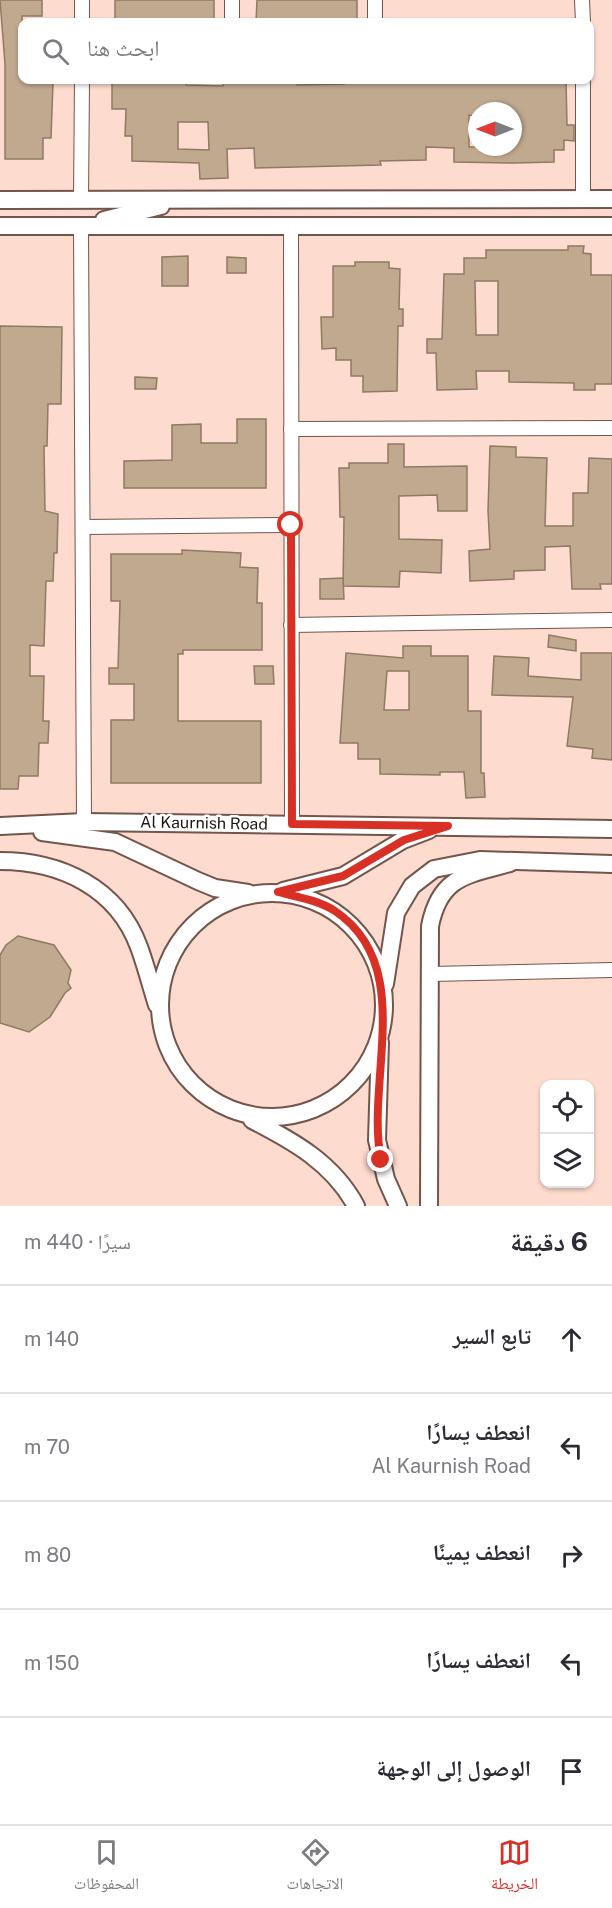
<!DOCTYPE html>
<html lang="ar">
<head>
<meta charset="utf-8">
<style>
	body { margin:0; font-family:"Public Sans","Noto Naskh Arabic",sans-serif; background:#f7f7f7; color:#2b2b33; direction:rtl }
	.controls { position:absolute; right:18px; bottom:18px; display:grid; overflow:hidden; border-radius:12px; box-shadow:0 2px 4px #0004 }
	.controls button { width:54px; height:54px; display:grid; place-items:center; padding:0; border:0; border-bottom:2px solid #e1e1e2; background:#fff; color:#2b2b33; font:30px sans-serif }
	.compass { position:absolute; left:468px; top:102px; width:54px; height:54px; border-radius:50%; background:#fff; box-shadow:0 2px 4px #0004; rotate:270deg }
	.stop { position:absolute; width:18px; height:18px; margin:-14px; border:4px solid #d93025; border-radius:50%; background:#fff }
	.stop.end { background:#d93025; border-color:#fff; box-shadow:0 2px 6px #0008 }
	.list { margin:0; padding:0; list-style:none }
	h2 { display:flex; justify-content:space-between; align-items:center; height:78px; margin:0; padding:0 24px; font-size:26px }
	h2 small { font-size:20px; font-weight:400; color:#7c7c81 }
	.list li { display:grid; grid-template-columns:39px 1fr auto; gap:18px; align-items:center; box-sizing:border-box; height:108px; padding:0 24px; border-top:2px solid #e1e1e2 }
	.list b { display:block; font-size:22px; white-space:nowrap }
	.list p { margin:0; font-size:20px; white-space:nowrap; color:#7c7c81 }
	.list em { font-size:20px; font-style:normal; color:#7c7c81 }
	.icon { flex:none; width:33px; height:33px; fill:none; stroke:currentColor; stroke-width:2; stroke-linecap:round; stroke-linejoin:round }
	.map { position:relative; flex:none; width:612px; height:1206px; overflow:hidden; direction:ltr }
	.search { position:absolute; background:#fff; box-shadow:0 2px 4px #0004; left:18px; right:18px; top:18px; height:66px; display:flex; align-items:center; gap:15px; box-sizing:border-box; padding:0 21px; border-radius:12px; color:#7c7c81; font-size:22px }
	.sheet { height:618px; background:#fff }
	nav { display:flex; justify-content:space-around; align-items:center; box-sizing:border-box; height:84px; border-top:2px solid #e1e1e2; background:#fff; font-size:16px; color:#7c7c81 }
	nav a { display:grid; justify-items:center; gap:3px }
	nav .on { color:#d93025 }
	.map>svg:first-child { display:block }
</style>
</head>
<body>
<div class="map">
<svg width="612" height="1206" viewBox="0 0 612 1206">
	<rect width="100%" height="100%" fill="#fddbcf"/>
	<!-- building -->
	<g fill="#c1a98f" stroke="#8f7a63" stroke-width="1.5" fill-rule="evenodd">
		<path d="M 0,0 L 42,0 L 42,16 L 22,16 L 22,80 L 42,80 L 42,83 L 53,83 L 51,138 L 43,138 L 43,159 L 5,159 L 5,64 Z"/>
		<rect x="115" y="0" width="99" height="22"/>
		<path d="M 257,0 L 357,0 L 357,22 L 256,22 Z"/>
		<path d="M 112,80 L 186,80 L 186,85 L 223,86 L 223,80 L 297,80 L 297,85 L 344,84 L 344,80 L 491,80 L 491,82 L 521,83 L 521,80 L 566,80 L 567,125 L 574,125 L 574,141 L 564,140 L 564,150 L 554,150 L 554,162 L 514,163 L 454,162 L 454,148 L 426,147 L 426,160 L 380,161 L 381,165 L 255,168 L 254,148 L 227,149 L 228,178 L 200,179 L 199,163 L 132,161 L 132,136 L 125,136 L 126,109 L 112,109 ZM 477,111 L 513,111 L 513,147 L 469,147 L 469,115 L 477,116 ZM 178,122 L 208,122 L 209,150 L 178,149 Z"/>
		<path d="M 568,246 L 584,246 L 583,253 L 591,254 L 591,275 L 612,275 L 612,384 L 595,384 L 595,390 L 574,390 L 574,383 L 509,382 L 509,371 L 476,371 L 477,389 L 437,390 L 436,353 L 427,353 L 427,339 L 442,339 L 444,274 L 464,274 L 464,258 L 486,258 L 486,250 L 568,250 ZM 475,281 L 498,281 L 498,335 L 476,335 Z"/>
		<path d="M 188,256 L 188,286 L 162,286 L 162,257 Z"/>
		<path d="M 227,257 L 246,258 L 246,273 L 227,273 Z"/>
		<path d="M 355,262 L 389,262 L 389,268 L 400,269 L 399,309 L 403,309 L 403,326 L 398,326 L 397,391 L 363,392 L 363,376 L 351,376 L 351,360 L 336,360 L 336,348 L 322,349 L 321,317 L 333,317 L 333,266 L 355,266 Z"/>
		<path d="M 0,326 L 62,327 L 61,404 L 48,404 L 47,446 L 44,446 L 45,511 L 58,514 L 57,553 L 54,553 L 53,581 L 46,581 L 44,646 L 30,645 L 30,676 L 44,676 L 43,721 L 49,721 L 48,743 L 39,743 L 38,776 L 19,776 L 18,789 L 0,789 Z"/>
		<path d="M 135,377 L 157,378 L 156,389 L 135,389 Z"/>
		<path d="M 237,419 L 266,419 L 266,488 L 124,488 L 124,461 L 172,460 L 172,425 L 201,424 L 201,443 L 237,443 Z"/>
		<path d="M 388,444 L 404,444 L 404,467 L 467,466 L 467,511 L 438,511 L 437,495 L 399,496 L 399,539 L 442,540 L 441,573 L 400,571 L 399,587 L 343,586 L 344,517 L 340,517 L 339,468 L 349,468 L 349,463 L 388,463 Z"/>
		<path d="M 490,446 L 516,447 L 516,457 L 547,458 L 545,526 L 573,526 L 573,493 L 588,493 L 589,458 L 612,459 L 612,584 L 600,584 L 601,589 L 572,589 L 570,546 L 545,547 L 545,570 L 514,571 L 514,579 L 470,581 L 469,551 L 490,549 L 488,511 Z"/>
		<path d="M 182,550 L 241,553 L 240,567 L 258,568 L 257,603 L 262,603 L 262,650 L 183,650 L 183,654 L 178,654 L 178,721 L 261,721 L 261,783 L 111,783 L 111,720 L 134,720 L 134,684 L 109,684 L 109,668 L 118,668 L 120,601 L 111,601 L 111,554 L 182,554 Z"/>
		<path d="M 343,578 L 344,599 L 320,599 L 320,579 Z"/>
		<path d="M 549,635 L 576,640 L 576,651 L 548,647 Z"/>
		<path d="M 403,646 L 431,646 L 431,656 L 468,656 L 468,711 L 481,711 L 481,773 L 484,773 L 485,797 L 466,798 L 464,772 L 440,772 L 440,775 L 380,774 L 380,759 L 358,759 L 358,743 L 340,743 L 346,653 L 403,658 ZM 387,671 L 409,671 L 409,710 L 384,710 Z"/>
		<path d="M 581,653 L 612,653 L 612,760 L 592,758 L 593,749 L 567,746 L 573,697 L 492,695 L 494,656 L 529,658 L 528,676 L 581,680 Z"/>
		<path d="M 254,666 L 273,666 L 274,684 L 255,684 Z"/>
		<path d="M 18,936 L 54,945 L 71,970 L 68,983 L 71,988 L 65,993 L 50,1017 L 29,1032 L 0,1023 L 0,955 L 6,945 Z"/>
	</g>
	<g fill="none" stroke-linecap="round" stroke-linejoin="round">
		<defs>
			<g id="minor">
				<path d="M 232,0 L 232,22"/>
				<path d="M 375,0 L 375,22"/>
				<path d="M 582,0 L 583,22"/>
				<path d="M 82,22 L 82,0"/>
				<path d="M 583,80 L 583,199"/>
				<path d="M 81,200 L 82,80"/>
				<path d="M 81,226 L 84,822"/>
				<path d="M 291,226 L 292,824"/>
				<path d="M 291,429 L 612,428"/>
				<path d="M 83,527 L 291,525"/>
				<path d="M 291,625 L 612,620"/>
				<path d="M 431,974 L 612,970"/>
			</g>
			<g id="tertiary">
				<path d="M 0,200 L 612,199"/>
				<path d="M 104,220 L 161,206"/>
				<path d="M 0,226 L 612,226"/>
				<path d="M 0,826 L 84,822 L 612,829"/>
				<path d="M 42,832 L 115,842 L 198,881 L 215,888 L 248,893"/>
				<path d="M 0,861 C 60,861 117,887 139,947 C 146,966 151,986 157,1005"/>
				<path d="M 283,891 L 343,876 L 403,840 L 429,830"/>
				<circle cx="272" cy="1005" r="112"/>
				<path d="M 385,984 L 396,913 L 412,886 L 434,869 L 480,860 L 612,864"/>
				<path d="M 380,1042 L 377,1140 L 386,1179 L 398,1206"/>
				<path d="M 252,1120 C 293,1141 333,1163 356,1206"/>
				<path d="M 429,1206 L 430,926 C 440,876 467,875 510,863"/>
			</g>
		</defs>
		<!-- minor casing -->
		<use href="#minor" stroke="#72554b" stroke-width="16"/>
		<!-- tertiary casing -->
		<use href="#tertiary" stroke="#72554b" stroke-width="20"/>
		<!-- minor -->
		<use href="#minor" stroke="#fff" stroke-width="14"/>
		<!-- tertiary -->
		<use href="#tertiary" stroke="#fff" stroke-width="16"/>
	</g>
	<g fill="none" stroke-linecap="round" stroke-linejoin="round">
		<!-- route -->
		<path stroke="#d93025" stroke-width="8" d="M 291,525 L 292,824 L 448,826 L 404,840 L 343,876 L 278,892 C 297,897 318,900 335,911 C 417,966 365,1080 381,1160"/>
	</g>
	<g text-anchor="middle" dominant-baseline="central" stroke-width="5" stroke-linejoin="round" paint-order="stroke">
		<!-- street labels -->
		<g font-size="16" fill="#211612" stroke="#fff">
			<text transform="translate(204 823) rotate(1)">Al Kaurnish Road</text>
		</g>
	</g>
</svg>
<div class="controls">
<button><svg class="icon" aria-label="locate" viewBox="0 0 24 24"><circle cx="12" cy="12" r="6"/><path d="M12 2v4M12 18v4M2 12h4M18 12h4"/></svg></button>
<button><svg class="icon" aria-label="layers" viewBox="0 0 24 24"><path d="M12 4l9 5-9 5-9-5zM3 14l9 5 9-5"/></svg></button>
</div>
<svg class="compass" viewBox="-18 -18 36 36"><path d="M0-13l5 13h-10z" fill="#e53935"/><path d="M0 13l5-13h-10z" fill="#7c7c81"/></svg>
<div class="stop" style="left:291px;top:525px"></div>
<div class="stop end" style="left:381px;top:1160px"></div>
<div class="search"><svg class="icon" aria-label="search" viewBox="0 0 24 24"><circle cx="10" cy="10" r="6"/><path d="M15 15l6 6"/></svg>ابحث هنا</div>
</div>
<section class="sheet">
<h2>6 دقيقة<small>سيرًا · 440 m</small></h2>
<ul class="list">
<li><svg class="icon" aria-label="ahead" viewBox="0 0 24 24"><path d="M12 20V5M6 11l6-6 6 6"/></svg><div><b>تابع السير</b></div><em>140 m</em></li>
<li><svg class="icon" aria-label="left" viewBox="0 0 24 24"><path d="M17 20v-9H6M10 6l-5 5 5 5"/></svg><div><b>انعطف يسارًا</b><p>Al Kaurnish Road</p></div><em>70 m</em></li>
<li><svg class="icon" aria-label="right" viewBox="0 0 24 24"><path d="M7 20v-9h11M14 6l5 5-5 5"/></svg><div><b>انعطف يمينًا</b></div><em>80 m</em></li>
<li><svg class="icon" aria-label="left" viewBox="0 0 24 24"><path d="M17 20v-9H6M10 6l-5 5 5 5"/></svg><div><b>انعطف يسارًا</b></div><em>150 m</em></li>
<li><svg class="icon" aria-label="arrive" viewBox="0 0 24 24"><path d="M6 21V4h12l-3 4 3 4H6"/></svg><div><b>الوصول إلى الوجهة</b></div></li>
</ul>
</section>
<nav>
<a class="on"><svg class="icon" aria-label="map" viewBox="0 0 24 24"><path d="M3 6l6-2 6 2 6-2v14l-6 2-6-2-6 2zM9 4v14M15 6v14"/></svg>الخريطة</a>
<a><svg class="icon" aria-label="directions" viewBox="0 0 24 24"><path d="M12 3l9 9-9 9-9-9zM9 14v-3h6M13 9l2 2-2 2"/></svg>الاتجاهات</a>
<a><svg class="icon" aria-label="saved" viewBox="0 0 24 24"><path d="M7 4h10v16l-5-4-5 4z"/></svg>المحفوظات</a>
</nav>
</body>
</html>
